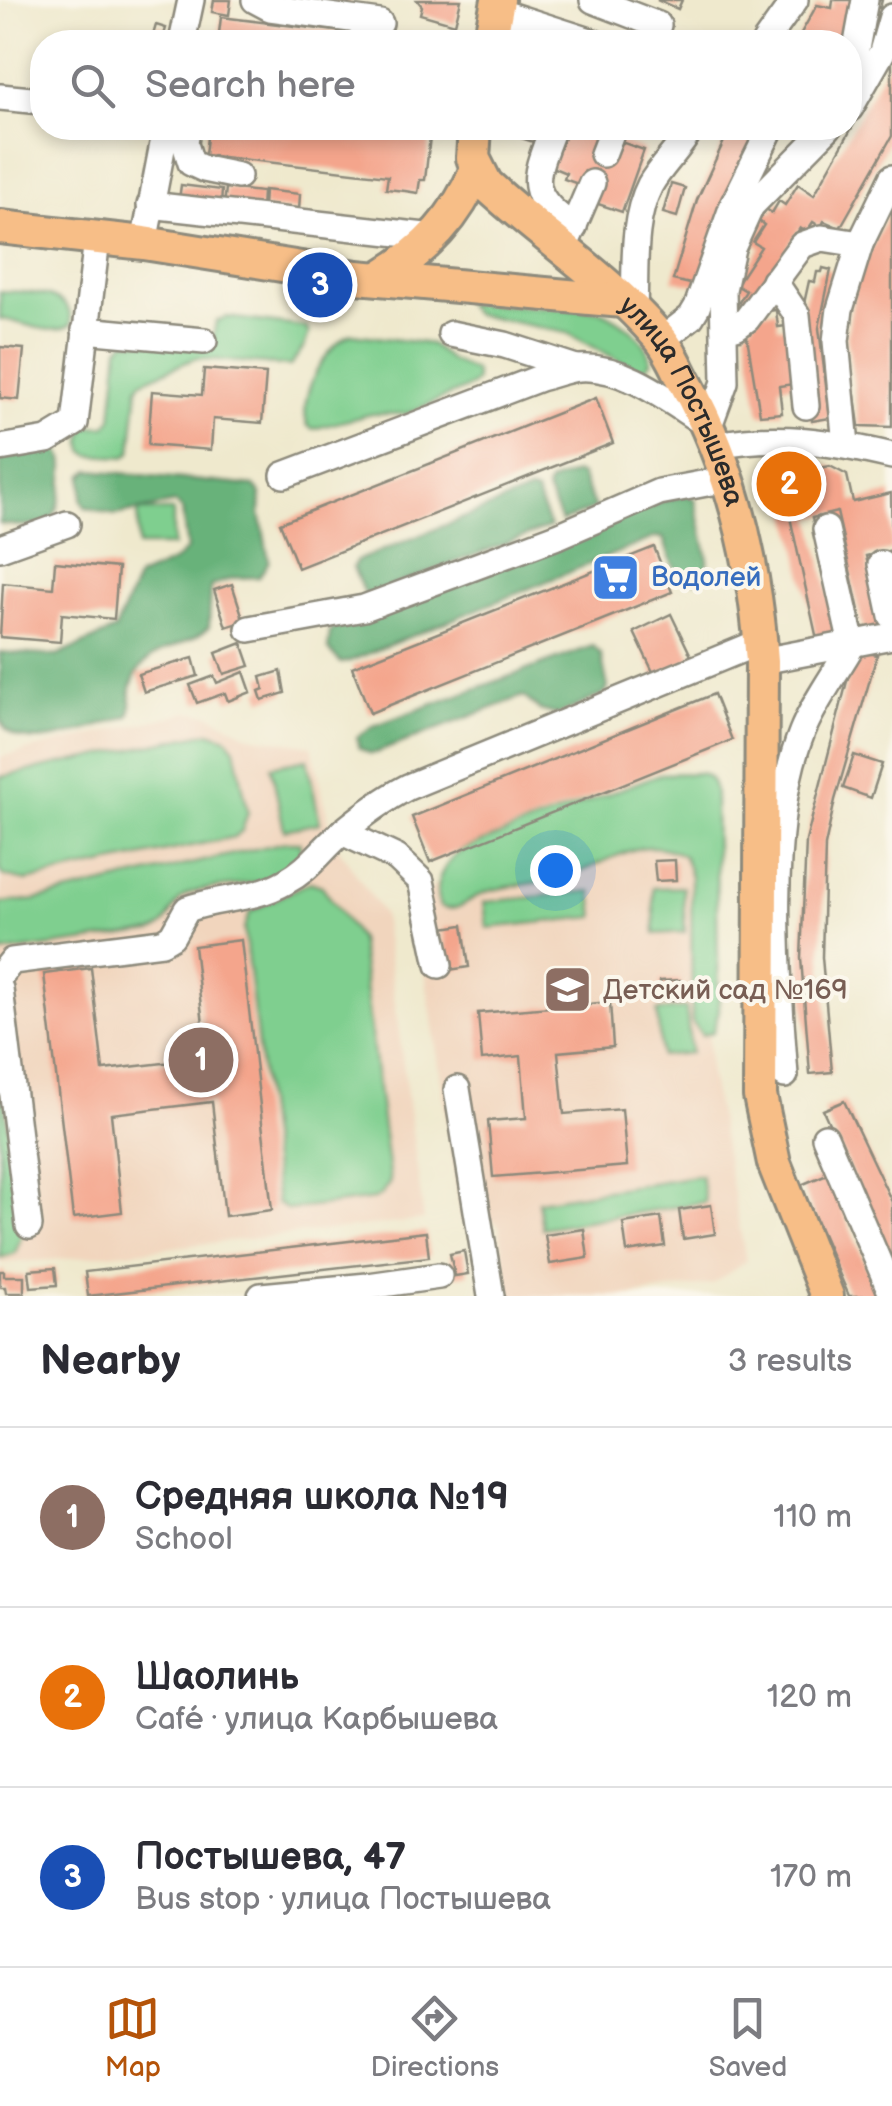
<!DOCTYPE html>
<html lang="en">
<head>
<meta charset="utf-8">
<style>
	body { margin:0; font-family:"Balsamiq Sans",sans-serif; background:#f2f2f3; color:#2b2b33 }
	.you { position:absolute; left:555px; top:870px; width:35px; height:35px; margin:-25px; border:8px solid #fff; border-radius:50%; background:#1a73e8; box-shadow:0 0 0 15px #1a73e833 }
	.badge { display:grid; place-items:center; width:65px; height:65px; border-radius:50%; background:#b45309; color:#fff; font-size:32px; font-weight:700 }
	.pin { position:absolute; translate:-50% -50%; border:5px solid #fff; box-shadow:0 2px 10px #0006 }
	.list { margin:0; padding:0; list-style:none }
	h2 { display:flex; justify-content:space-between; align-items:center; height:130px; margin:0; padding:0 40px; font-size:42px }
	h2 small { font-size:32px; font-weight:400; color:#7c7c81 }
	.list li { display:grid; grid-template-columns:65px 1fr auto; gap:30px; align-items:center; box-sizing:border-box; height:180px; padding:0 40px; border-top:2px solid #e1e1e2 }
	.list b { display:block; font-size:38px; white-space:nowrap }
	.list p { margin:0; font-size:32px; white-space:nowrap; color:#7c7c81 }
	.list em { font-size:32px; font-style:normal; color:#7c7c81 }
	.icon { flex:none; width:55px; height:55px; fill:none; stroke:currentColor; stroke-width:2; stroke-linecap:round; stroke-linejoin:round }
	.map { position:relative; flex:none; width:892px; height:1296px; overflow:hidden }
	.search { position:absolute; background:#fff; box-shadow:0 5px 15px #0003; left:30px; right:30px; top:30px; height:110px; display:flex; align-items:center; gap:25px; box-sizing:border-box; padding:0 35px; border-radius:40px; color:#7c7c81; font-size:38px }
	.sheet { height:670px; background:#fff }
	nav { display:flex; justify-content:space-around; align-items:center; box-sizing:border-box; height:140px; border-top:2px solid #e1e1e2; background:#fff; font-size:28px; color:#7c7c81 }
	nav a { display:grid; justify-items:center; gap:5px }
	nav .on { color:#b45309 }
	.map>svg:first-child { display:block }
</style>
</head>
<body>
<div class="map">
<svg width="892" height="1296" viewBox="0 0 892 1296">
	<rect width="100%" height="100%" fill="#fbf7ec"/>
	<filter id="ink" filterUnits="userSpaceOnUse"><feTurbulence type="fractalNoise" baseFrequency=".01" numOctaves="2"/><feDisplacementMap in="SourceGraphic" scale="20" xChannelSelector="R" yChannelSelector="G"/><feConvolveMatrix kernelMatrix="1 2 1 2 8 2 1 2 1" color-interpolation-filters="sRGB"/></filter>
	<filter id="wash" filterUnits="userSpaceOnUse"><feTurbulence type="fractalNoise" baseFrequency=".0048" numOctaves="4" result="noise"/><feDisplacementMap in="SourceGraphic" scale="40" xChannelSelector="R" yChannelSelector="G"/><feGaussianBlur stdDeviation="2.25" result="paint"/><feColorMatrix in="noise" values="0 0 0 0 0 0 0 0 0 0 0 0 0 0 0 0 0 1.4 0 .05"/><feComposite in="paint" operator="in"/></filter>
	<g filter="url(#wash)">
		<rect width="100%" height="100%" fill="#efe9cd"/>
		<!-- built -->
		<g fill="#f1d5bd">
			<path d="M 189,712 L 209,714 L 249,736 L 312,746 L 333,840 L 383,914 L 424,1220 L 62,1259 L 0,1263 L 0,757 Z"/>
			<path d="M 706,820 L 709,1068 L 746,1261 L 713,1284 L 625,1296 L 510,1296 L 499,1225 L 489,1218 L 462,1221 L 416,912 L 434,885 L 574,829 Z"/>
		</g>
		<!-- green -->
		<g fill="#7fcf8f" stroke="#557d5d" stroke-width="2.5">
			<path d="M 0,291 C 25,293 74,289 71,325 C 50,338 23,321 0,319 Z"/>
			<path d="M 465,303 L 599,310 C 619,319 649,338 651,362 L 645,369 L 635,369 L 567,333 L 474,314 Z"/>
			<path d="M 227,317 L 306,327 L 309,333 L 304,347 L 290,366 L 196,358 L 142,381 L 138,388 L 131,452 L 125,457 L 89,455 L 84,451 L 82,439 L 86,427 L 106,426 L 112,418 L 119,348 L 125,341 L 212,344 L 216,321 Z"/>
			<path d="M 352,334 L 431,344 L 450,360 L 475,371 L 476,380 L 471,386 L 406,414 L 372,414 L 313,429 L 308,426 C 296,398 325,345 352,334 Z"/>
			<rect x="138" y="511" width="35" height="35"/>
			<path d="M 210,732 L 227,738 L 235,748 L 248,812 L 242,831 L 234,837 L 26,881 L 3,876 L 0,871 L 0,777 Z"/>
			<path d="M 307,759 L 320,823 L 284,830 L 271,766 Z"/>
			<path d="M 700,773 C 714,777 715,788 715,801 L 719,1010 L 713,1032 L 702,1035 L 692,1022 L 691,876 L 684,856 C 638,831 609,865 566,877 C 541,884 514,884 489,891 C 469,896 462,914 440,907 C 431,884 444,862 464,849 L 660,774 Z"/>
			<path d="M 285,842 L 300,842 C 312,894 206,879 183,897 C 170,908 170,925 153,932 L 0,953 L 0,903 L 35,900 Z"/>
			<path d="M 310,882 L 322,886 L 359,939 L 390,1182 L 381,1195 L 374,1199 L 288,1210 L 277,1203 L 244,929 L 250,912 Z"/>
			<path d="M 683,887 L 685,932 L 655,934 L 653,888 Z"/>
			<path d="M 592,891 L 595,917 L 487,928 L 484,902 Z"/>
			<path d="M 686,1008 L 691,1053 L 661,1056 L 657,1011 Z"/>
			<path d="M 0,1063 L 21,1238 L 15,1253 L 0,1258 Z"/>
			<path d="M 701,1175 L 705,1202 L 542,1228 L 538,1201 Z"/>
		</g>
		<!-- forest -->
		<g fill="#67b27a" stroke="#496e52" stroke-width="2.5">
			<path d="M 58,449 C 66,459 64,467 63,479 C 59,527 46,529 0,524 L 0,459 Z"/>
			<path d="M 90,470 L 254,486 L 261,494 L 260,513 L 269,561 L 259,577 L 233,578 L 211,586 L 209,627 C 185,651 145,644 132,684 C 128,695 134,705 129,716 C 99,725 11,764 0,716 C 0,697 0,672 0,652 L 57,656 L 115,630 L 138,577 L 175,561 L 187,549 L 182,510 L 176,503 L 115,515 L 85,507 L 82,500 L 83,476 Z"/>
			<path d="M 575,473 L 581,476 L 595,508 L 561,522 L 546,488 L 550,482 Z"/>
			<path d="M 530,491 L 536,493 L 550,527 L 365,596 L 353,567 L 356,561 Z"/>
			<path d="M 687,495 L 695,499 L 708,559 L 707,568 L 698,581 C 673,583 671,558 663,538 L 656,537 L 350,661 L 341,663 L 328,649 L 330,632 L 338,625 L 561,543 L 661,501 Z"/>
			<path d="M 593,646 L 601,654 L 608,688 L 604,694 L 558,715 L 540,710 L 523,696 L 378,752 L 371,754 L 359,748 L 357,737 L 373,726 Z"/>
		</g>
		<g id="blocks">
			<!-- building -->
			<g fill="#f4a58c">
				<path d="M 214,0 L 231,0 L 229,15 L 212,12 Z"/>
				<path d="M 324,0 L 349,0 L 348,7 Z"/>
				<path d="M 417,0 L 461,0 L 455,24 L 420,14 L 422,6 Z"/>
				<path d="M 657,0 L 682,0 L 678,9 Z"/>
				<path d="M 833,0 L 882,0 L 880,8 L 874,7 L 867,55 L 850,84 L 850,42 L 796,42 L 817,5 L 832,8 Z"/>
				<path d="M 221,17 L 409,40 L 408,42 L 218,41 Z"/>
				<path d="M 156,25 L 166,28 L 162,42 L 151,42 Z"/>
				<path d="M 892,57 L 892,136 L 840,228 L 824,221 L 821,227 L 813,222 L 806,232 L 800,228 L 744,316 L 734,310 L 746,291 L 736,285 L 761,247 L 753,242 L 764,225 L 759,221 L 766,209 L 772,213 L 779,201 L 785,205 L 798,184 L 814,195 Z"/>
				<path d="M 208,128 L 431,128 L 425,180 L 420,180 L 418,193 L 405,191 L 386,189 L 388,176 L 205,155 Z"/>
				<path d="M 511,128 L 545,128 L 539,144 L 509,134 Z"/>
				<path d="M 563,128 L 605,128 L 618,141 L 644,150 L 622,212 L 595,203 L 584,186 L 564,179 L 566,173 L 549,166 Z"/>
				<path d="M 730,128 L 778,128 L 712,289 L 673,280 L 697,200 Z"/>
				<path d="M 671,184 L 685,188 L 677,217 L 663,213 Z"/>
				<path d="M 181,185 L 222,190 L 221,205 L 179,200 Z"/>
				<path d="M 226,188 L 262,192 L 261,209 L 224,206 Z"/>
				<path d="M 264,190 L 300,194 L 299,211 L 263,208 Z"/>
				<path d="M 892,206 L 892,427 L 859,426 L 847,336 L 856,280 Z"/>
				<path d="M 823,268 L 831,270 L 819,328 L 830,418 L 812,421 L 801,317 L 809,281 L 815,282 L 817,272 L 822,272 Z"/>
				<path d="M 776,310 L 778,327 L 794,325 L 801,383 L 779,386 L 782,413 L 760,415 L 746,331 L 761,312 Z"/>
				<path d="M 0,347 L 24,349 L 19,400 L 0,398 Z"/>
				<path d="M 204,369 L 266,374 L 262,423 L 213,419 L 211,450 L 148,445 L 152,391 L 202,395 Z"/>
				<path d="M 596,398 L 613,443 L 298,568 L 280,523 Z"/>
				<path d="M 830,466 L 847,475 L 853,502 L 891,493 L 892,550 L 866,556 L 883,633 L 865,637 L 837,512 L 812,518 L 838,639 L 818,644 L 782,481 L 800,477 L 798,472 Z"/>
				<path d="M 654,547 L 672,592 L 370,713 L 352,667 Z"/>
				<path d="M 55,562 L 118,568 L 114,619 L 62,614 L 60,642 L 0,637 L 3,583 L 53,588 Z"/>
				<path d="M 232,584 L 244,621 L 226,627 L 214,590 Z"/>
				<path d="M 671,614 L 692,658 L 655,676 L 634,632 Z"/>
				<path d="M 242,643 L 250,666 L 224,674 L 216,653 Z"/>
				<path d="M 855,650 L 877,655 L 835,800 L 825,846 L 822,957 L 832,1072 L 810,1074 L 801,958 L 806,841 Z"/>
				<path d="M 193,658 L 198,676 L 144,692 L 138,674 Z"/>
				<path d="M 281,671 L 285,693 L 262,700 L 259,691 L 264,689 L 261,677 Z"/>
				<path d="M 244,672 L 251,692 L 228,701 L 225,693 L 197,703 L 190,685 L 214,676 L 217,683 Z"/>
				<path d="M 714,694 L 732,740 L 430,862 L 412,817 Z"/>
				<path d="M 854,755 L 882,764 L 871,798 L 843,788 Z"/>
				<path d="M 675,860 L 676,880 L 656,881 L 654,861 Z"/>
				<path d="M 463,925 L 469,967 L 449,970 L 443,928 Z"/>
				<path d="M 241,940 L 272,1210 L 225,1216 L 212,1102 L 111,1114 L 122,1212 L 73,1218 L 44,974 L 91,968 L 103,1070 L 207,1058 L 194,946 Z"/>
				<path d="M 680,980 L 681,1000 L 661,1001 L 660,981 Z"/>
				<path d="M 610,1002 L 613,1047 L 558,1052 L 564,1114 L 622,1109 L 627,1166 L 493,1177 L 488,1121 L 526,1118 L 521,1056 L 482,1060 L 478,1013 Z"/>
				<path d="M 844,1101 L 892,1202 L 892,1263 L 823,1110 Z"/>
				<path d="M 827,1174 L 879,1296 L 849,1296 L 801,1185 Z"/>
				<path d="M 711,1205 L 715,1234 L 683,1239 L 679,1210 Z"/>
				<path d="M 661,1217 L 665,1246 L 627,1252 L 623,1223 Z"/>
				<path d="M 584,1229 L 588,1258 L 550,1264 L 545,1235 Z"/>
				<path d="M 426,1232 L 429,1257 L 88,1296 L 85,1272 Z"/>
				<path d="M 464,1251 L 468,1274 L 455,1276 L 450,1254 Z"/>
				<path d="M 55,1268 L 57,1285 L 31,1287 L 29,1270 Z"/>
				<path d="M 0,1271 L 4,1271 L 4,1276 L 24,1276 L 24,1293 L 6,1293 L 5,1287 L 0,1287 Z"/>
			</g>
		</g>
	</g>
	<g filter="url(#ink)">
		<use href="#blocks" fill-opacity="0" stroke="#8d8a7c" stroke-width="2.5"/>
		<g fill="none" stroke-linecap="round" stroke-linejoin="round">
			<defs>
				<g id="minor">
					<path d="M 255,0 L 270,8 L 380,23"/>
					<path d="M 593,0 L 658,25"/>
					<path d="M 496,11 L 593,42"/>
					<path d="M 182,42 L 191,0"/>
					<path d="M 765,42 L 795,0"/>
					<path d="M 850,65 L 856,49 L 865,0"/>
					<path d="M 0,97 L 42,101"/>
					<path d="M 850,108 L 882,52 L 892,17"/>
					<path d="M 187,128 L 185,144 L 191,163 L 204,169 L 238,176"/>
					<path d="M 553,128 C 534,178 524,194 574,227"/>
					<path d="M 603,154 L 613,128"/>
					<path d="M 150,205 L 434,237"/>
					<path d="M 568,239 L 592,183"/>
					<path d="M 144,243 L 166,128"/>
					<path d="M 774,281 L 797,315 L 806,406"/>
					<path d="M 634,310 C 636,270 631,222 650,185 C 662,164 680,149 691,128"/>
					<path d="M 724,328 L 736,327 L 747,319 L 802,245 L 822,238 L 860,244 L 892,178"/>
					<path d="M 85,330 L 204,341"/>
					<path d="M 451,334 L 505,345 L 576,368"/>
					<path d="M 662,340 L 691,317 L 697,307 L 733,205 L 771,128"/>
					<path d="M 717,445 C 776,433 834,442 892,456"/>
					<path d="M 846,445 L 836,341 L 840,309 L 860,244"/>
					<path d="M 0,448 L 47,440 L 75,423 L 97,239"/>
					<path d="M 284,475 L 540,378 C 552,375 566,369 579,368 C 627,365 671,403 709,426 L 725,382 L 723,290 L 732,248 L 751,206 L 828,128"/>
					<path d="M 0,548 L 67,524"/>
					<path d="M 881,564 L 892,616"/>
					<path d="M 249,629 L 364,608 L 560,535 L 659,492 L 728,479"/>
					<path d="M 762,661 L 892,636"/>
					<path d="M 342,832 L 397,858 L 421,881 L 439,965"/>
					<path d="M 0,976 L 12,961 L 162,942 L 172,936 L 187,909 C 219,897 254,900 285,882 C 308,870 319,853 338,836 C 359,818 383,800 408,787 L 760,642"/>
					<path d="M 0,989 L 29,1226"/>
					<path d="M 785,1075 C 777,976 765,824 802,732 C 814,702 836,673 852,645 L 826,529"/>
					<path d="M 457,1089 L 491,1296"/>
					<path d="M 825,1137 L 892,1294"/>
					<path d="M 261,1296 L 368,1286 L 439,1276"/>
				</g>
				<g id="major">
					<path d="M 490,42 L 498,0"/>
					<path id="s1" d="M 475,128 L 473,158 L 486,184 C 542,236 608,278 658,336 C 670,349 677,367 685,382 C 732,466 755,565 762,661 L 760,1096 L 774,1163 L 827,1296"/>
					<path d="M 0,227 L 144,243 L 357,277 L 623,301"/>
					<path d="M 381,277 C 426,250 457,217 477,169"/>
				</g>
			</defs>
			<!-- minor casing -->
			<use href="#minor" stroke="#8d8a7c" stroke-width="30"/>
			<!-- major casing -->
			<use href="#major" stroke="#8d8a7c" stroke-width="38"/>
			<!-- minor -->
			<use href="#minor" stroke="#fff" stroke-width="25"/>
			<!-- major -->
			<use href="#major" stroke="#f7be87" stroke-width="32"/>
		</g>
	</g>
	<!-- icons -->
	<defs>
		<symbol id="supermarket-square" viewBox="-11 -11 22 22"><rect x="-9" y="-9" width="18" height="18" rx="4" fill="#3f7fe0" stroke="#fbf7ec"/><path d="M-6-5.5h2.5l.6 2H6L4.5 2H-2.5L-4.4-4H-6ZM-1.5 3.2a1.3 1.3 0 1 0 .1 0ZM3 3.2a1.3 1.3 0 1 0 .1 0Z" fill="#fff"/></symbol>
		<symbol id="school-square" viewBox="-11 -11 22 22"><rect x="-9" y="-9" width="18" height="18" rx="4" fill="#8d6e63" stroke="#fbf7ec"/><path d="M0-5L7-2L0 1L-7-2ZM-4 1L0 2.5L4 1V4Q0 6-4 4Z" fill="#fff"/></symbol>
	</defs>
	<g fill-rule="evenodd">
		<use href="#supermarket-square" x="588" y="550" width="55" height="55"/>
		<use href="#school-square" x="540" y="962" width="55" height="55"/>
	</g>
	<g text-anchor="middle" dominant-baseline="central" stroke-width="8" stroke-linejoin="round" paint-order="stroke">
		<!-- street labels -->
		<g font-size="28" fill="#2b2b2b" stroke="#fbf7ec">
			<text stroke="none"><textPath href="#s1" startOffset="358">улица Постышева</textPath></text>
		</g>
		<!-- shop labels -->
		<g font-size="28" fill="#366cbe" stroke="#fbf7ec" text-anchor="start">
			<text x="651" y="577">Водолей</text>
		</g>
		<!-- education labels -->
		<g font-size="28" fill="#785e54" stroke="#fbf7ec" text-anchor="start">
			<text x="603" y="990">Детский сад №169</text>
		</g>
	</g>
</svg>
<div class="you"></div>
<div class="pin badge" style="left:201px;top:1060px;background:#8d6e63">1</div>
<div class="pin badge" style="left:789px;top:484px;background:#e8710a">2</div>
<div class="pin badge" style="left:320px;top:285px;background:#1a4fb4">3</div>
<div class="search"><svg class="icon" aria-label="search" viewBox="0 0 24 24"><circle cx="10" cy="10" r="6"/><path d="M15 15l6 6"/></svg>Search here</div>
</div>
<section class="sheet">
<h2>Nearby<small>3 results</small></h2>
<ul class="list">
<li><span class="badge" style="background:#8d6e63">1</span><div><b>Средняя школа №19</b><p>School</p></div><em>110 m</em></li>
<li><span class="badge" style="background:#e8710a">2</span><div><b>Шаолинь</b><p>Café · улица Карбышева</p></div><em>120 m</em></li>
<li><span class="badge" style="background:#1a4fb4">3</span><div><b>Постышева, 47</b><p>Bus stop · улица Постышева</p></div><em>170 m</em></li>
</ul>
</section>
<nav>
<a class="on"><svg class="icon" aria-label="map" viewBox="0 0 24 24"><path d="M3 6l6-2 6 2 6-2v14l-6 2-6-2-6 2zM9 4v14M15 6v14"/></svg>Map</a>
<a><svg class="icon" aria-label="directions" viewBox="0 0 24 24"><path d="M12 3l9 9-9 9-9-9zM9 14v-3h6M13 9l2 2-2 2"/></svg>Directions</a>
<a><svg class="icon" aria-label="saved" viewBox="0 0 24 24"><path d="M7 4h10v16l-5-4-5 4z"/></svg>Saved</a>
</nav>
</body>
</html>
